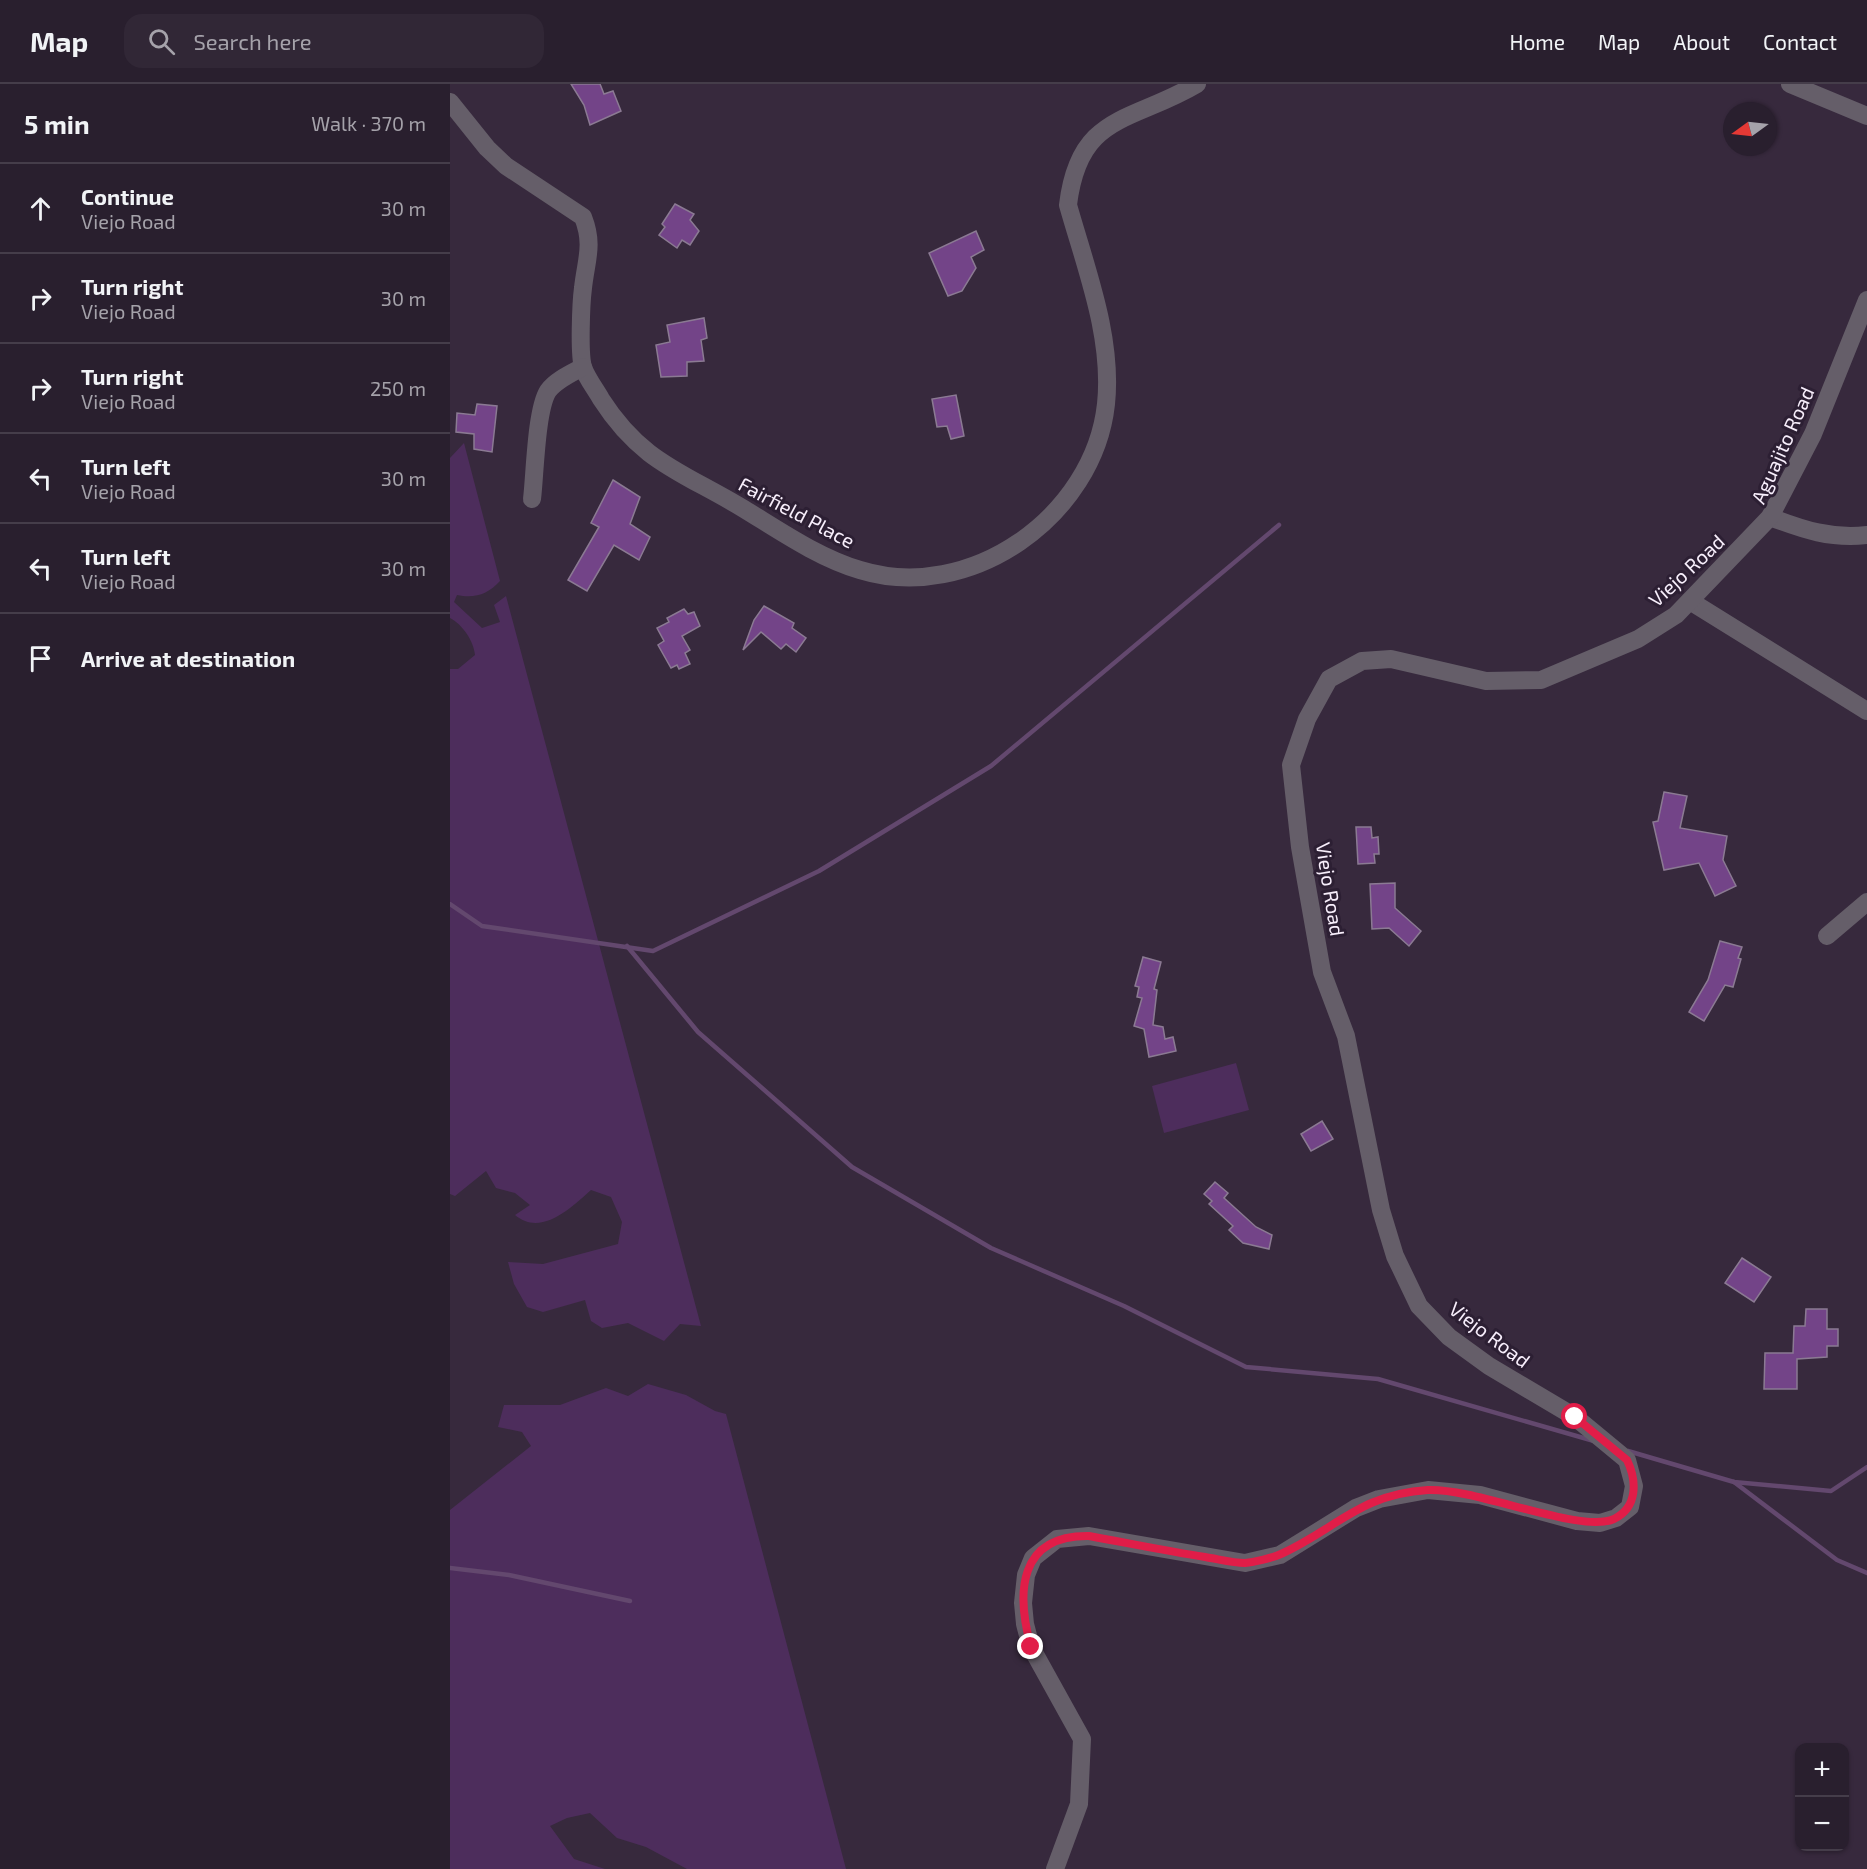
<!DOCTYPE html>
<html lang="en">
<head>
<meta charset="utf-8">
<style>
	body { margin:0; font-family:"Exo 2",sans-serif; background:#312736; color:#f1f3f6 }
	.controls { position:absolute; right:18px; bottom:18px; display:grid; overflow:hidden; border-radius:12px; box-shadow:0 2px 4px #0004 }
	.controls button { width:54px; height:54px; display:grid; place-items:center; padding:0; border:0; border-bottom:2px solid #453d4a; background:#291f2e; color:#f1f3f6; font:30px sans-serif }
	.compass { position:absolute; left:1273px; top:18px; width:54px; height:54px; border-radius:50%; background:#291f2e; box-shadow:0 2px 4px #0004; rotate:255deg }
	.stop { position:absolute; width:18px; height:18px; margin:-14px; border:4px solid #e11d48; border-radius:50%; background:#fff }
	.stop.end { background:#e11d48; border-color:#fff; box-shadow:0 2px 6px #0008 }
	.list { margin:0; padding:0; list-style:none }
	h2 { display:flex; justify-content:space-between; align-items:center; height:78px; margin:0; padding:0 24px; font-size:26px }
	h2 small { font-size:20px; font-weight:400; color:#a5a2aa }
	.list li { display:grid; grid-template-columns:39px 1fr auto; gap:18px; align-items:center; box-sizing:border-box; height:90px; padding:0 24px; border-top:2px solid #453d4a }
	.list b { display:block; font-size:22px; white-space:nowrap }
	.list p { margin:0; font-size:20px; white-space:nowrap; color:#a5a2aa }
	.list em { font-size:20px; font-style:normal; color:#a5a2aa }
	.icon { flex:none; width:33px; height:33px; fill:none; stroke:currentColor; stroke-width:2; stroke-linecap:round; stroke-linejoin:round }
	.map { position:relative; flex:none; width:1417px; height:1785px; overflow:hidden }
	header { display:flex; align-items:center; gap:36px; box-sizing:border-box; height:84px; padding:0 30px; background:#291f2e; border-bottom:2px solid #453d4a }
	header strong { font-size:28px }
	nav { display:flex; gap:33px; margin-inline-start:auto; font-size:21px }
	.search { width:420px; height:54px; background:#312736; display:flex; align-items:center; gap:15px; box-sizing:border-box; padding:0 21px; border-radius:18px; color:#a5a2aa; font-size:22px }
	main { display:flex }
	aside { flex:1; background:#291f2e }
	.map>svg:first-child { display:block }
</style>
</head>
<body>
<header>
<strong>Map</strong>
<div class="search"><svg class="icon" aria-label="search" viewBox="0 0 24 24"><circle cx="10" cy="10" r="6"/><path d="M15 15l6 6"/></svg>Search here</div>
<nav><a>Home</a><a>Map</a><a>About</a><a>Contact</a></nav>
</header>
<main>
<aside>
<h2>5 min<small>Walk · 370 m</small></h2>
<ul class="list">
<li><svg class="icon" aria-label="ahead" viewBox="0 0 24 24"><path d="M12 20V5M6 11l6-6 6 6"/></svg><div><b>Continue</b><p>Viejo Road</p></div><em>30 m</em></li>
<li><svg class="icon" aria-label="right" viewBox="0 0 24 24"><path d="M7 20v-9h11M14 6l5 5-5 5"/></svg><div><b>Turn right</b><p>Viejo Road</p></div><em>30 m</em></li>
<li><svg class="icon" aria-label="right" viewBox="0 0 24 24"><path d="M7 20v-9h11M14 6l5 5-5 5"/></svg><div><b>Turn right</b><p>Viejo Road</p></div><em>250 m</em></li>
<li><svg class="icon" aria-label="left" viewBox="0 0 24 24"><path d="M17 20v-9H6M10 6l-5 5 5 5"/></svg><div><b>Turn left</b><p>Viejo Road</p></div><em>30 m</em></li>
<li><svg class="icon" aria-label="left" viewBox="0 0 24 24"><path d="M17 20v-9H6M10 6l-5 5 5 5"/></svg><div><b>Turn left</b><p>Viejo Road</p></div><em>30 m</em></li>
<li><svg class="icon" aria-label="arrive" viewBox="0 0 24 24"><path d="M6 21V4h12l-3 4 3 4H6"/></svg><div><b>Arrive at destination</b></div></li>
</ul>
</aside>
<div class="map">
<svg width="1417" height="1785" viewBox="0 0 1417 1785">
	<rect width="100%" height="100%" fill="#37293d"/>
	<!-- green -->
	<g fill="#4d2d5c">
		<path d="M 14,359 L 50,497 C 38,510 25,515 7,511 L 4,518 L 32,544 L 50,538 L 44,521 L 56,512 L 251,1242 L 230,1240 L 214,1257 L 178,1239 L 152,1244 L 141,1237 L 135,1216 L 93,1228 L 77,1223 L 64,1200 L 58,1178 L 93,1180 L 168,1160 L 172,1138 L 161,1113 L 141,1106 C 121,1124 91,1153 65,1131 L 80,1121 L 65,1109 L 46,1104 L 36,1087 L 5,1112 L 0,1110 L 0,585 L 8,585 L 25,571 C 24,557 12,540 0,534 L 0,374 Z"/>
		<path d="M 786,979 L 799,1026 L 714,1049 L 702,1002 Z"/>
		<path d="M 198,1300 L 236,1311 L 265,1327 L 276,1330 L 396,1785 L 237,1785 L 196,1763 L 167,1754 L 140,1729 L 117,1734 L 100,1742 L 124,1775 L 155,1785 L 0,1785 L 0,1426 L 81,1362 L 72,1348 L 48,1343 L 54,1321 L 110,1321 L 156,1304 L 178,1312 Z"/>
	</g>
	<g fill="none" stroke-linecap="round" stroke-linejoin="round">
		<!-- stream -->
		<g stroke="#63486e" stroke-width="4.5">
			<path d="M 0,820 L 32,842 L 203,867 L 369,787 L 541,682 L 829,441"/>
			<path d="M 177,862 L 248,948 L 402,1083 L 541,1164 L 674,1222 L 796,1283 L 928,1295 L 1144,1357"/>
			<path d="M 1178,1367 L 1284,1398 L 1381,1407 L 1417,1383"/>
			<path d="M 1284,1398 L 1387,1476 L 1417,1489"/>
			<path d="M 0,1484 L 59,1491 L 180,1517"/>
		</g>
	</g>
	<!-- building -->
	<g fill="#734488" stroke="#8b7a93" stroke-width="1.5">
		<path d="M 121,0 L 150,0 L 154,10 L 163,7 L 171,27 L 140,41 L 134,21 Z"/>
		<path d="M 225,120 L 244,130 L 240,136 L 249,147 L 240,161 L 232,156 L 227,164 L 209,151 L 215,143 L 212,140 Z"/>
		<path d="M 526,147 L 534,166 L 521,173 L 526,184 L 512,207 L 498,212 L 479,169 Z"/>
		<path d="M 254,234 L 257,254 L 251,256 L 254,277 L 237,278 L 237,292 L 211,293 L 206,261 L 220,258 L 217,241 Z"/>
		<path d="M 506,311 L 514,352 L 501,355 L 497,342 L 487,343 L 482,315 Z"/>
		<path d="M 27,320 L 47,322 L 42,368 L 24,365 L 24,350 L 6,348 L 7,329 L 25,331 Z"/>
		<path d="M 163,396 L 190,413 L 180,440 L 200,453 L 189,476 L 164,461 L 137,507 L 118,496 L 149,443 L 141,439 Z"/>
		<path d="M 314,522 L 344,539 L 342,544 L 356,554 L 346,568 L 336,560 L 331,565 L 311,548 L 293,566 L 304,536 Z"/>
		<path d="M 234,525 L 238,530 L 244,528 L 250,542 L 232,552 L 240,566 L 235,569 L 240,580 L 229,585 L 227,581 L 221,584 L 208,561 L 214,557 L 207,544 L 219,538 L 217,534 Z"/>
		<path d="M 1214,708 L 1237,712 L 1230,744 L 1277,752 L 1273,776 L 1286,802 L 1265,812 L 1249,779 L 1214,786 L 1203,738 L 1208,737 Z"/>
		<path d="M 906,743 L 921,743 L 922,754 L 928,753 L 929,770 L 924,770 L 925,779 L 908,780 Z"/>
		<path d="M 945,799 L 945,824 L 971,847 L 959,862 L 939,844 L 922,845 L 920,800 Z"/>
		<path d="M 1270,857 L 1292,863 L 1288,874 L 1291,875 L 1283,903 L 1275,901 L 1254,937 L 1239,928 L 1258,896 Z"/>
		<path d="M 693,873 L 711,878 L 704,905 L 707,906 L 703,941 L 713,943 L 715,955 L 723,953 L 726,967 L 699,973 L 694,945 L 684,942 L 692,914 L 687,913 L 689,903 L 685,902 Z"/>
		<path d="M 872,1037 L 883,1055 L 861,1067 L 851,1050 Z"/>
		<path d="M 765,1098 L 778,1109 L 774,1114 L 806,1143 L 822,1151 L 819,1165 L 793,1159 L 779,1146 L 783,1142 L 759,1120 L 762,1117 L 754,1110 Z"/>
		<path d="M 1292,1174 L 1321,1193 L 1304,1218 L 1275,1199 Z"/>
		<path d="M 1356,1225 L 1377,1225 L 1377,1245 L 1388,1245 L 1388,1262 L 1377,1262 L 1377,1273 L 1347,1275 L 1347,1305 L 1314,1305 L 1315,1269 L 1343,1269 L 1344,1242 L 1355,1242 Z"/>
	</g>
	<g fill="none" stroke-linecap="round" stroke-linejoin="round">
		<!-- minor -->
		<g stroke="#655e69" stroke-width="18">
			<path d="M 1340,0 L 1417,32"/>
			<path d="M 0,18 L 37,64 L 56,82 L 133,133 C 144,161 136,176 133,204 C 131,219 129,270 133,283 C 136,293 146,306 151,315 C 192,379 233,388 294,425 C 330,447 369,474 410,486 C 520,520 644,432 656,320 C 663,253 636,185 618,121 C 629,29 681,39 747,0"/>
			<path d="M 82,415 C 85,391 86,326 98,307 C 106,296 122,289 133,283"/>
			<path d="M 1320,433 C 1354,446 1381,455 1417,451"/>
			<path d="M 1240,517 L 1417,627"/>
			<path d="M 1377,852 L 1417,818"/>
			<path d="M 605,1785 L 629,1720 L 632,1655 L 581,1563 L 575,1540 L 573,1519 L 576,1491 L 583,1474 L 607,1455 L 639,1452 L 795,1479 L 830,1471 L 906,1424 L 929,1415 L 978,1406 L 1030,1411 L 1127,1437 L 1150,1439 L 1166,1434 L 1180,1423 L 1184,1402 L 1177,1376 L 1125,1333 L 1039,1282 L 999,1253 L 969,1222 L 945,1172 L 931,1126 L 896,952 L 872,888 L 850,763 L 841,681 L 857,635 L 879,595 L 912,577 L 941,575 L 1036,597 L 1091,596 L 1188,555 L 1226,531 L 1320,433 L 1363,350 L 1417,216"/>
		</g>
	</g>
	<g fill="none" stroke-linecap="round" stroke-linejoin="round">
		<!-- route -->
		<path stroke="#e11d48" stroke-width="8" d="M 581,1563 C 566,1509 568,1451 639,1452 C 678,1459 716,1467 755,1473 C 768,1475 783,1479 795,1479 C 805,1478 822,1474 831,1470 C 886,1445 910,1410 978,1406 C 1027,1404 1130,1450 1164,1435 C 1188,1423 1187,1397 1177,1376 L 1125,1333"/>
	</g>
	<g text-anchor="middle" dominant-baseline="central" stroke-width="6" stroke-linejoin="round" paint-order="stroke">
		<!-- street labels -->
		<g font-size="20" fill="#f7eefb" stroke="#2c1f33">
			<text transform="translate(1332 361) rotate(-66)">Aguajito Road</text>
			<text transform="translate(347 428) rotate(28)">Fairfield Place</text>
			<text transform="translate(1236 486) rotate(-43)">Viejo Road</text>
			<text transform="translate(881 805) rotate(81)">Viejo Road</text>
			<text transform="translate(1040 1250) rotate(37)">Viejo Road</text>
		</g>
	</g>
</svg>
<div class="controls">
<button>+</button>
<button>−</button>
</div>
<svg class="compass" viewBox="-18 -18 36 36"><path d="M0-13l5 13h-10z" fill="#e53935"/><path d="M0 13l5-13h-10z" fill="#a5a2aa"/></svg>
<div class="stop" style="left:1125px;top:1333px"></div>
<div class="stop end" style="left:581px;top:1563px"></div>
</div>
</main>
</body>
</html>
